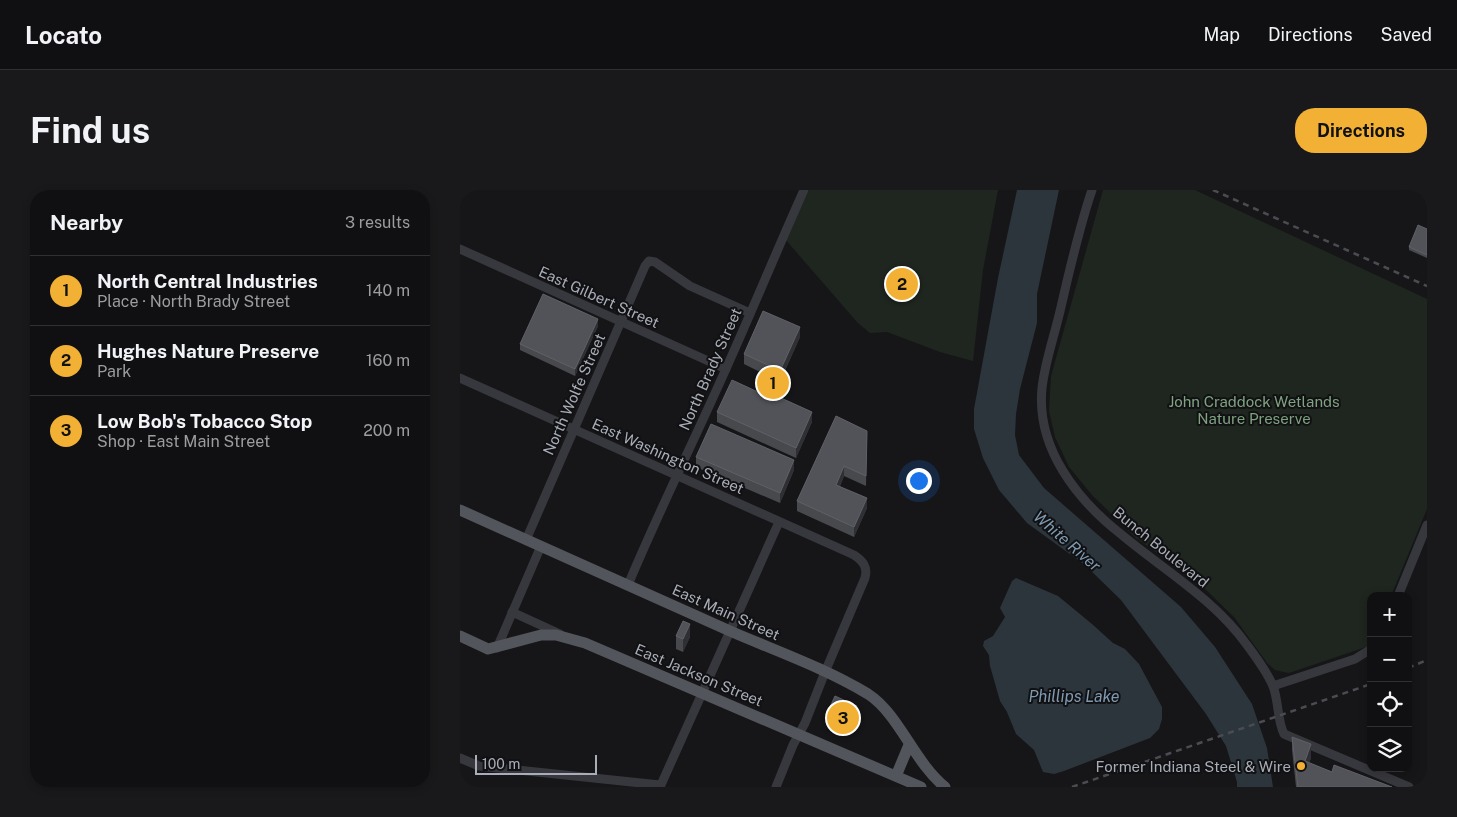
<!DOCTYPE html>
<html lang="en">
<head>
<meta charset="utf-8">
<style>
	body { margin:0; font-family:"Public Sans",sans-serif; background:#19191b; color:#f1f3f6 }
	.controls { position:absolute; right:15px; bottom:15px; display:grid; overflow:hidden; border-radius:10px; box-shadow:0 2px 8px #0003 }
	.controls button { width:45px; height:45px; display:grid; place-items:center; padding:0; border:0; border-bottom:1px solid #303032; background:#101012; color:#f1f3f6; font:25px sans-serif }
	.scale { position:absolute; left:15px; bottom:12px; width:122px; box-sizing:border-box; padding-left:5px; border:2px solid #a8adb8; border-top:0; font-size:14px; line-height:18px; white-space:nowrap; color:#a8adb8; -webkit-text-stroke:4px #111113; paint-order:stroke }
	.you { position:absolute; left:458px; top:290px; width:18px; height:18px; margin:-12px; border:4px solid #fff; border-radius:50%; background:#1a73e8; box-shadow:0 0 0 8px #1a73e833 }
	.badge { display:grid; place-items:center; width:32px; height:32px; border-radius:50%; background:#f2b134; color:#111; font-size:16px; font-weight:700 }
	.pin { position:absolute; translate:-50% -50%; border:2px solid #fff; box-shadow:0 1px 5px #0006 }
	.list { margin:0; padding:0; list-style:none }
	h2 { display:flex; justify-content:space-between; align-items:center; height:65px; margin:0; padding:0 20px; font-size:21px }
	h2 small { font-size:16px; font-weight:400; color:#9c9d9f }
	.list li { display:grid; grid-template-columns:32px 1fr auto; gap:15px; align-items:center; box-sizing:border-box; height:70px; padding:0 20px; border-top:1px solid #303032 }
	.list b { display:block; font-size:19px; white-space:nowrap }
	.list p { margin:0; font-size:16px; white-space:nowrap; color:#9c9d9f }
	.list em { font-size:16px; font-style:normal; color:#9c9d9f }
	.icon { flex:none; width:28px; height:28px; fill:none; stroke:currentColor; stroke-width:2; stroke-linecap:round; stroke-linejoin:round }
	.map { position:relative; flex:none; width:967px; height:597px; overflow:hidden; border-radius:20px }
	header { display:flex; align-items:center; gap:30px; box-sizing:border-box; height:70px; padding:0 25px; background:#101012; border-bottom:1px solid #303032 }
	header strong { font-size:24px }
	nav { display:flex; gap:28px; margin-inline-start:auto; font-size:18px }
	.intro { display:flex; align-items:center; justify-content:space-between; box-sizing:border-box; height:120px; padding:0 30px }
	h1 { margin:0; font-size:35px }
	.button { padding:12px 22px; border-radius:20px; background:#f2b134; color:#111; font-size:18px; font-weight:700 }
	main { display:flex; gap:30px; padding:0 30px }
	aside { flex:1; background:#101012; border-radius:20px; box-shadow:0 2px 8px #0003 }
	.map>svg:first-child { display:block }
</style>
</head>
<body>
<header>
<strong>Locato</strong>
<nav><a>Map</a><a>Directions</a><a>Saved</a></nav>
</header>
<div class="intro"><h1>Find us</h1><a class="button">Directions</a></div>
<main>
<aside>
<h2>Nearby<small>3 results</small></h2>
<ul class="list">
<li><span class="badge">1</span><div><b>North Central Industries</b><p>Place · North Brady Street</p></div><em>140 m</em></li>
<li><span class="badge">2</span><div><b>Hughes Nature Preserve</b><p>Park</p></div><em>160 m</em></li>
<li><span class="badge">3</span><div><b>Low Bob's Tobacco Stop</b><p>Shop · East Main Street</p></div><em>200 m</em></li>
</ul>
</aside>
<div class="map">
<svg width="967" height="597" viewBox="0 0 967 597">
	<rect width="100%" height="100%" fill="#161618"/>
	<!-- green -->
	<g fill="#1e261f">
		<path d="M 349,0 L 538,0 L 523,80 L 513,171 L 480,162 L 427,142 L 410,143 L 397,132 L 325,49 Z"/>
		<path d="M 643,0 L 735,0 L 967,109 L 967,319 L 931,406 L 911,406 L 911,450 L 906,457 L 832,482 L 828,483 L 815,480 L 807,473 L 774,427 L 739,393 L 676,348 L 632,305 L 609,277 L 595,247 L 589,221 L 591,186 Z"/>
	</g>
	<!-- water -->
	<g fill="#2c353c">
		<path d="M 557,0 L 599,0 L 577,104 L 577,133 L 560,199 L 556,224 L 555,245 L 559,265 L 584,298 L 721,417 L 755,457 L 792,514 L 807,558 L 813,597 L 777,597 L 777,592 L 766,556 L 746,524 L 661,410 L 625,375 L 567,333 L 539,300 L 523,268 L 514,239 L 514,219 L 538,88 Z"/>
		<path d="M 556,388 L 598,406 L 632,434 L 653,453 L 665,459 L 679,474 L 702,517 L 702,529 L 699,539 L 690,548 L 604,581 L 594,584 L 583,582 L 574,560 L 556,544 L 547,522 L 540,511 L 530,476 L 529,465 L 523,456 L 524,451 L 533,446 L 545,427 L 540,418 L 552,391 Z"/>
	</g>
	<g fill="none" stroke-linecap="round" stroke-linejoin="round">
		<!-- minor -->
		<g stroke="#37383d" stroke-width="9">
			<path d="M 632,0 C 619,38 610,78 601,117 C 595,144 585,171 582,198 C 576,258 617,310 662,345 C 704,380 755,410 787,455 C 796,467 807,482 813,496 C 819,512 817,530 824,544 L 949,597"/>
			<path d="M 0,59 L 266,179"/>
			<path d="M 0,188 L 394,365 C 403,371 408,377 405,388 L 365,482 L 345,533 L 333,555 L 316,597"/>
			<path d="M 66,350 L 185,76 L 189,71 L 195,72 L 230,96 L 290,123"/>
			<path d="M 168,395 C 198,323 233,253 265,181 C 292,121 317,60 344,0"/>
			<path d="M 938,406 L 967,335"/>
			<path d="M 52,422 L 100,444"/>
			<path d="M 37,458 L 81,356"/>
			<path d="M 813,496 L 895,469 L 911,459"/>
			<path d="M 0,568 L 19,576 L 200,595"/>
			<path d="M 200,597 L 319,332"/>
		</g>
		<!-- major -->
		<g stroke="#53555c" stroke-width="11">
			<path d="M 0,320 C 90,361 180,401 270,441 C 316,461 365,478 408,504 C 439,524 454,572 485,597"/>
			<path d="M 0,446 L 28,459 L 81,445 L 96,445 L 125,453 L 461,597"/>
			<path d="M 436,586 L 449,555"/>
		</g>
		<!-- rail -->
		<g stroke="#4a4c52" stroke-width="2.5" stroke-dasharray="6 5" stroke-linecap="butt">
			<path d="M 753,0 L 967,96"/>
			<path d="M 948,478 L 967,470"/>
			<path d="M 612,597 L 911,494"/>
		</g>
	</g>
	<!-- wall -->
	<g fill="#47494d">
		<path d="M 967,39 L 967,68 L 949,60 L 949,57 Z"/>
		<path d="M 138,136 L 115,186 L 60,160 L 60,154 Z"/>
		<path d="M 340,147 L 314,205 L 352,232 L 336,268 L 257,232 L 257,222 L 298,202 L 306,185 L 284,174 L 284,164 Z"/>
		<path d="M 407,241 L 406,296 L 384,286 L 380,296 L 407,318 L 394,347 L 337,321 L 337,311 Z"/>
		<path d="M 236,267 L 334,280 L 320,313 L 236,277 Z"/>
		<path d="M 216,446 L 230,447 L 223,462 L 216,459 Z"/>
		<path d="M 369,519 L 397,526 L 391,539 L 369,529 Z"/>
		<path d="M 832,547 L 851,568 L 849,573 L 872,582 L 932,597 L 836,597 L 832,560 Z"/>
	</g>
	<!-- shaded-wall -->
	<g fill="#2f3033">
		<path d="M 138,129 L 138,136 L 115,186 L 115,179 Z"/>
		<path d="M 340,137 L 340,147 L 310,213 L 310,203 Z"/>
		<path d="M 352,222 L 352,232 L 336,268 L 336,258 Z"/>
		<path d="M 334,270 L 334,280 L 320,313 L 320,303 Z"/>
		<path d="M 384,276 L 384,286 L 376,304 L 376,295 Z"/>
		<path d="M 407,308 L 407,318 L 394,347 L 394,337 Z"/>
		<path d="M 230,434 L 230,447 L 223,462 L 223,449 Z"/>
		<path d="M 397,516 L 397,526 L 391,539 L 391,529 Z"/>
		<path d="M 851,554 L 851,568 L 845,584 L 845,571 Z"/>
	</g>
	<!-- building -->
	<g fill="#525359" stroke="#5f6168">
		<path d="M 958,35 L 967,39 L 967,65 L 949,57 Z"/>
		<path d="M 83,104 L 138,129 L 115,179 L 60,154 Z"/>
		<path d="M 303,121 L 340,137 L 310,203 L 352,222 L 336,258 L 257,222 L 272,190 L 298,202 L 310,176 L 284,164 Z"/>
		<path d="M 376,226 L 407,241 L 406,286 L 384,276 L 376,295 L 407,308 L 394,337 L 337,311 Z"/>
		<path d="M 251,234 L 334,270 L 320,303 L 236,267 Z"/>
		<path d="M 223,431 L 230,434 L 223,449 L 216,446 Z"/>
		<path d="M 375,506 L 397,516 L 391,529 L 369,519 Z"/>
		<path d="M 832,547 L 851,554 L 845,571 L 872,582 L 874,575 L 932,597 L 838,597 Z"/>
	</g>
	<!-- markers -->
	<circle fill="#f2b134" stroke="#111113" stroke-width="2" cx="841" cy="576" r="5"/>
	<g text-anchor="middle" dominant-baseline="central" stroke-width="4" stroke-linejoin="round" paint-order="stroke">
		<!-- street labels -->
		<g font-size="15" fill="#a8adb8" stroke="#111113">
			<text transform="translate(139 107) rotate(24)">East Gilbert Street</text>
			<text transform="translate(250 179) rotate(-66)">North Brady Street</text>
			<text transform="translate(114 204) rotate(-66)">North Wolfe Street</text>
			<text transform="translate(208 266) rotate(24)">East Washington Street</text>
			<text transform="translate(701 357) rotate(39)">Bunch Boulevard</text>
			<text transform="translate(266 422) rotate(24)">East Main Street</text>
			<text transform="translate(239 485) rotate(23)">East Jackson Street</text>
		</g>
		<!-- park labels -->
		<g font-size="15" fill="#7fa381" stroke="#111113">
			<text x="794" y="211">John Craddock Wetlands<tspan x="794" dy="17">Nature Preserve</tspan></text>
		</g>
		<!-- poi labels -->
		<g font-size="15" fill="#a8adb8" stroke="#111113" text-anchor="end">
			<text x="831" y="576">Former Indiana Steel &amp; Wire</text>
		</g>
		<!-- water labels -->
		<g font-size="16" font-style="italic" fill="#7f9bb3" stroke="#111113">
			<text transform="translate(607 351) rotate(41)">White River</text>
			<text x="614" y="506">Phillips Lake</text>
		</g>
	</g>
</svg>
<div class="controls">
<button>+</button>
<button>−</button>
<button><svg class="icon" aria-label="locate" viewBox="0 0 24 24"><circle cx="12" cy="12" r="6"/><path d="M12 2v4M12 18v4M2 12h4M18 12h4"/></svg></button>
<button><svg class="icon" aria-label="layers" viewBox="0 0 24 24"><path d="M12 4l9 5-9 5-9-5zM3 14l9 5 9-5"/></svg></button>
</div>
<div class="scale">100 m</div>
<div class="you"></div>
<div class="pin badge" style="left:313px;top:193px">1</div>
<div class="pin badge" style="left:442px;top:94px">2</div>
<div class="pin badge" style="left:383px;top:528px">3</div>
</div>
</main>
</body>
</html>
